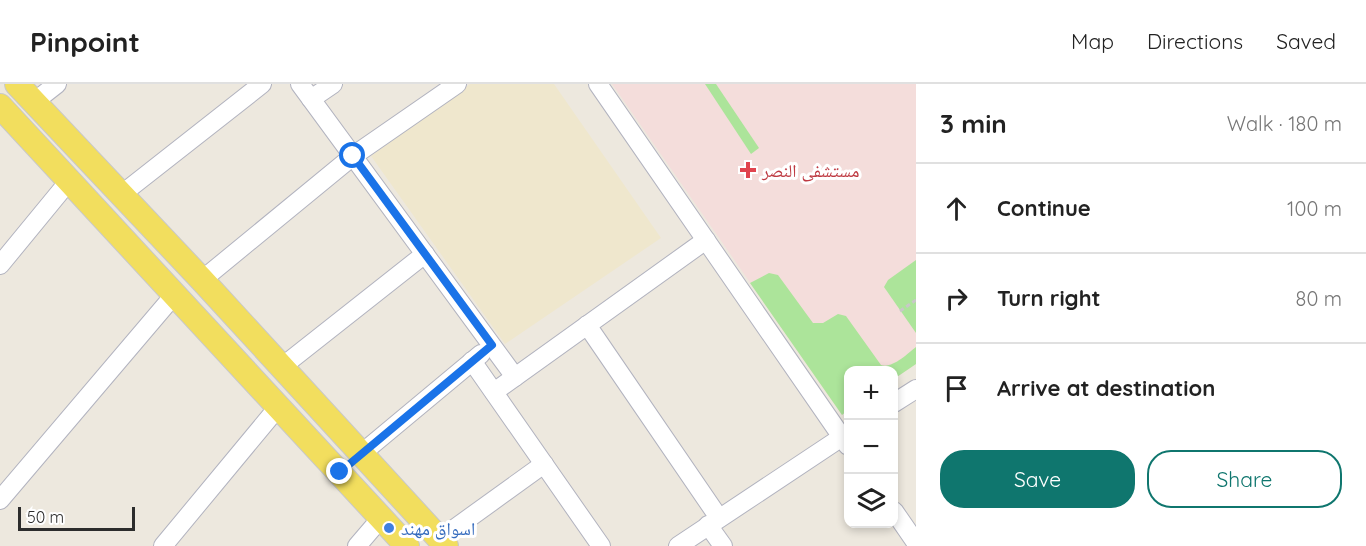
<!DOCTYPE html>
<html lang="en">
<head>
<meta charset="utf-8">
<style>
	body { margin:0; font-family:Quicksand,"Noto Naskh Arabic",sans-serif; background:#f6f6f6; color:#222 }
	.controls { position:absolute; right:18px; bottom:18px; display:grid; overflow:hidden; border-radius:12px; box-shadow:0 3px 9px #0003 }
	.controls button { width:54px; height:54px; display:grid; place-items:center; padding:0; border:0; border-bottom:2px solid #e0e0e0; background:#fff; color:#222; font:30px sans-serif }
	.scale { position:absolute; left:18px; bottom:15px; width:117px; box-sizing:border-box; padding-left:6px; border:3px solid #2c2c2c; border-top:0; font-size:16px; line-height:21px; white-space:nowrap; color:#2c2c2c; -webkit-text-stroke:4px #fff; paint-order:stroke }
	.stop { position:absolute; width:18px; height:18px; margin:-14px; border:4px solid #1a73e8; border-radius:50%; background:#fff }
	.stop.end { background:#1a73e8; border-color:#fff; box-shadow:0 2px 6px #0008 }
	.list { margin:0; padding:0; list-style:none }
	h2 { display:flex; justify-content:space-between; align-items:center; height:78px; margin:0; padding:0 24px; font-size:26px }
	h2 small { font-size:20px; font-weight:400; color:#767676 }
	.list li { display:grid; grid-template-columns:39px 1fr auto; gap:18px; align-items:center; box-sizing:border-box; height:90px; padding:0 24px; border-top:2px solid #e0e0e0 }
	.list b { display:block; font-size:22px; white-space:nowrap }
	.list em { font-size:20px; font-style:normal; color:#767676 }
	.actions { display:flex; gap:12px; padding:18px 24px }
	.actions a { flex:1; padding:14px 0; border:2px solid #0f766e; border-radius:24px; text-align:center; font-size:21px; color:#0f766e }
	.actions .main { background:#0f766e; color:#fff }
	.icon { flex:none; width:33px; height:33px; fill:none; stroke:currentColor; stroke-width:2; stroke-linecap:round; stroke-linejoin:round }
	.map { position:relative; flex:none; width:916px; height:462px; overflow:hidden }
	header { display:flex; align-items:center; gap:36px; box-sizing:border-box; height:84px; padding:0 30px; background:#fff; border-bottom:2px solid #e0e0e0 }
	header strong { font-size:28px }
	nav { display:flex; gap:33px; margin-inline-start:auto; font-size:21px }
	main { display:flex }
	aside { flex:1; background:#fff }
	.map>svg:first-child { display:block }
</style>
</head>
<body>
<header>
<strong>Pinpoint</strong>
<nav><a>Map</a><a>Directions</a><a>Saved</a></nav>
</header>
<main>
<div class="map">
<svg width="916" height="462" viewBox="0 0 916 462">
	<rect width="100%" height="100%" fill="#ede8de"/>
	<!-- education -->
	<path fill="#efe7cd" d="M 470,0 L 554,0 L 661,154 L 505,260 L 371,72 Z"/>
	<!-- medical -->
	<path fill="#f4dddb" d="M 612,0 L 916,0 L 916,280 L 894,295 L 894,286 L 848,286 L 848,326 L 842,331 Z"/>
	<!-- green -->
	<g fill="#ace49a">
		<path d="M 705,0 L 716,0 L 759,64 L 751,70 Z"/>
		<path d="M 916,176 L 916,249 L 884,203 L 888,196 Z"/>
		<path d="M 769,189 L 778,191 L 813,239 L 823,239 L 838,230 L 846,232 L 881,281 C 892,285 907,270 916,263 L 916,280 L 894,295 L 894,286 L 848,286 L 848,326 L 842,331 L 750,199 Z"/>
	</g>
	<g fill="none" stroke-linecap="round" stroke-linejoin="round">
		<defs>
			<g id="minor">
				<path d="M 300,0 L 515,293"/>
				<path d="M 598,0 L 848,362"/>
				<path d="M 311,15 L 333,0"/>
				<path d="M 34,18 L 57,0"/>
				<path d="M 122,110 L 262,0"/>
				<path d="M 0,181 L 69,97"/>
				<path d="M 202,196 L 353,72 L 457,0"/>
				<path d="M 587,241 L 719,434"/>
				<path d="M 472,277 L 601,462"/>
				<path d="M 283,282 L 425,170"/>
				<path d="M 494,308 L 706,156"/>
				<path d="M 894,319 L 916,305"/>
				<path d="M 361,370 L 481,270"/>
				<path d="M 0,416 L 175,210"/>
				<path d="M 894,427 L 916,459"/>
				<path d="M 708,441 L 723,462"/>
				<path d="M 440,455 L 544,380"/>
				<path d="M 163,462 L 279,322"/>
				<path d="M 357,462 L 381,434"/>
				<path d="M 678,462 L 848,349"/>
			</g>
			<g id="major">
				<path d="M 17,0 L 202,196 L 446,462"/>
				<path d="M 0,22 L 407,462"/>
			</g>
		</defs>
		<!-- minor casing -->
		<use href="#minor" stroke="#b2b3bf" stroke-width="20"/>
		<!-- major casing -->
		<use href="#major" stroke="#c8c8c8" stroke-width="26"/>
		<!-- path -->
		<path stroke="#c8c8c8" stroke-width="3" stroke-dasharray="4.5 3" stroke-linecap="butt" d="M 900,227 L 916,216"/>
		<!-- minor -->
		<use href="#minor" stroke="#fff" stroke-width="18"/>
		<!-- major -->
		<use href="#major" stroke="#f2de5e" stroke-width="24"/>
	</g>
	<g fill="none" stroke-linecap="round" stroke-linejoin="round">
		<!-- route -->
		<path stroke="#1a73e8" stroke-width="8" d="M 340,388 L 492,261 L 353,72"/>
	</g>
	<!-- markers -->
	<path fill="#e0444e" stroke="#fff" stroke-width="2" d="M745 77h6v6h6v6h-6v6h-6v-6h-6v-6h6z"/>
	<circle fill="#3f7fe0" stroke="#fff" stroke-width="2" cx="389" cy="444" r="6"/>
	<g text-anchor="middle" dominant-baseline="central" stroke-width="6" stroke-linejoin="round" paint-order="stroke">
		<!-- health labels -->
		<g font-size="18" fill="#be3a42" stroke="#fff" text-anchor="start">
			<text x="762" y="86">مستشفى النصر</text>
		</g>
		<!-- shop labels -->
		<g font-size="18" fill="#366cbe" stroke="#fff" text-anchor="start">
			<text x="401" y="444">اسواق مهند</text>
		</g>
	</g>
</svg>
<div class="controls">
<button>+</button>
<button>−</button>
<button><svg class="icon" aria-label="layers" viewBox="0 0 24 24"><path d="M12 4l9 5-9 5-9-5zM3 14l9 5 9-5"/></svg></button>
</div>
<div class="scale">50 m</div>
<div class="stop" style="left:353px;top:72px"></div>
<div class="stop end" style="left:340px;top:388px"></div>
</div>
<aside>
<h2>3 min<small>Walk · 180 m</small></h2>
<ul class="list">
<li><svg class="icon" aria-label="ahead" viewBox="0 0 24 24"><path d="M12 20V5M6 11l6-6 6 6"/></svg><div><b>Continue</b></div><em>100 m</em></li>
<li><svg class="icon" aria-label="right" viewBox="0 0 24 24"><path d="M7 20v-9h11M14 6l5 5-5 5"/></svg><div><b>Turn right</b></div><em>80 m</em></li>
<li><svg class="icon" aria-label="arrive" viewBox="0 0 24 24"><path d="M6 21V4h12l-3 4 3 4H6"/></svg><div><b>Arrive at destination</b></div></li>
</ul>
<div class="actions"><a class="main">Save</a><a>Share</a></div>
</aside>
</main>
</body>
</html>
